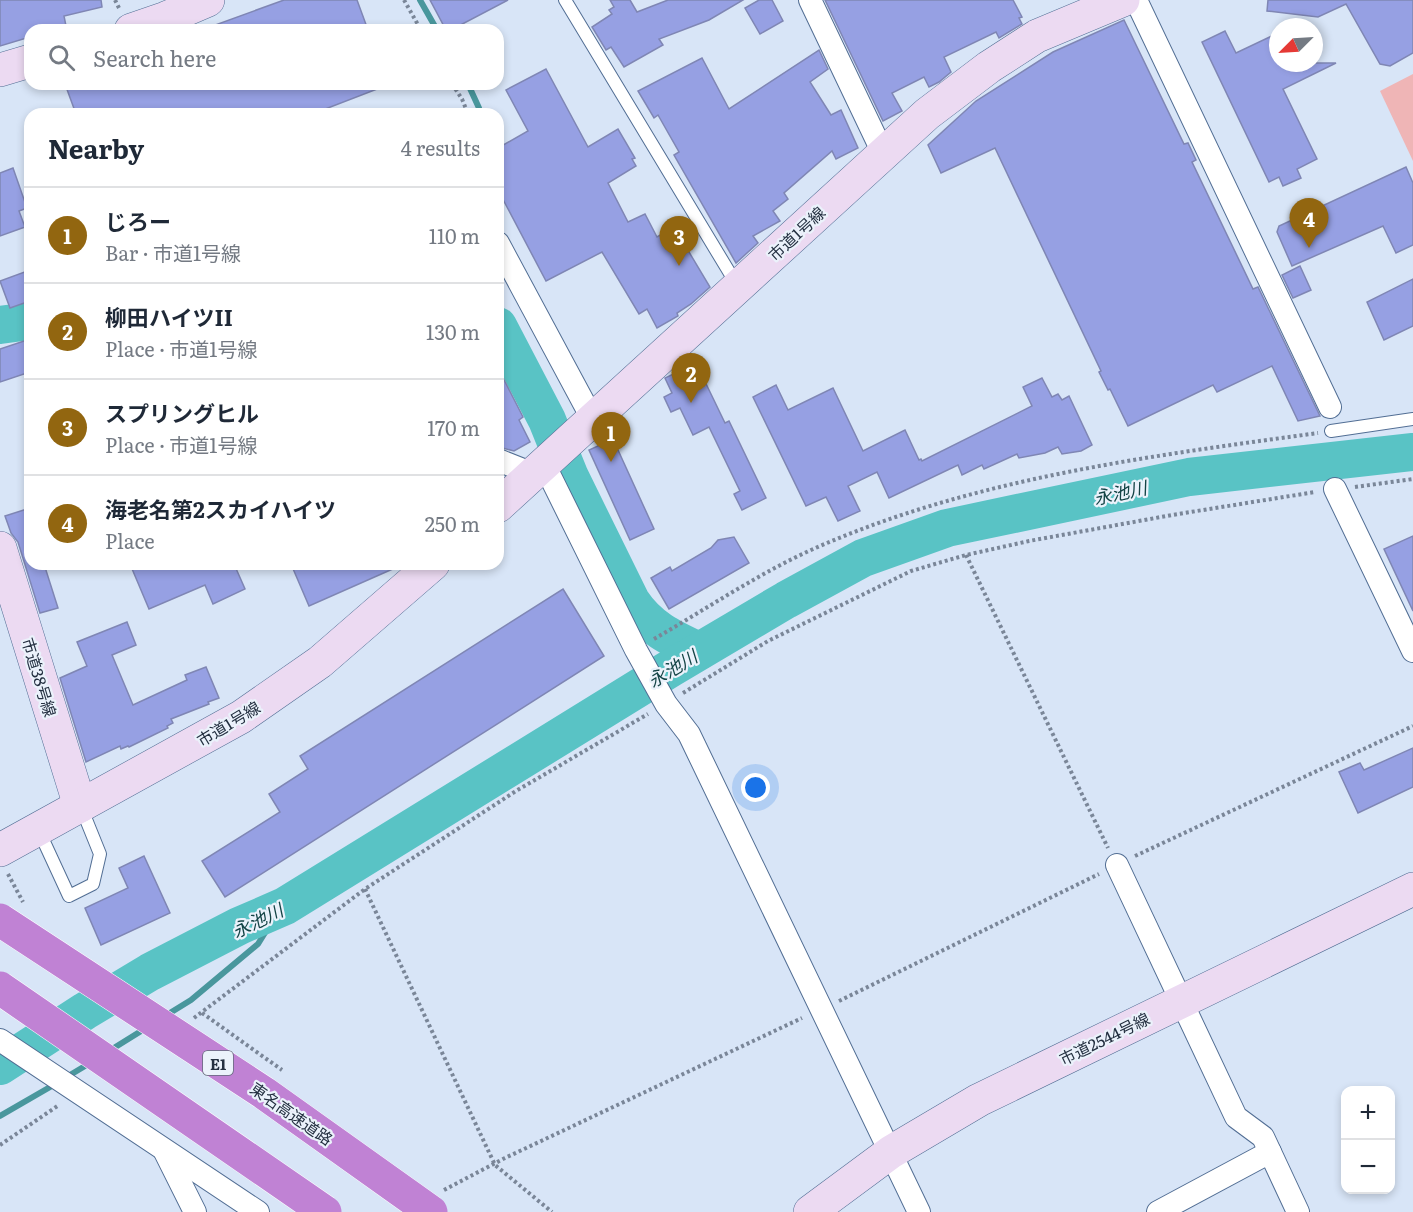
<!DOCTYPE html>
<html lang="en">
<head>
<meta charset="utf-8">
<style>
	body { margin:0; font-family:Literata,"Noto Sans JP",serif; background:#f6f6f7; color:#1f2937 }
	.controls { position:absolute; right:18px; bottom:18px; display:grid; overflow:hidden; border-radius:12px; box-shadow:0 3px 9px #0003 }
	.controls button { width:54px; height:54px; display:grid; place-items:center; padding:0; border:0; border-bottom:2px solid #e0e1e3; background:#fff; color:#1f2937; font:30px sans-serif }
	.compass { position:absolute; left:1269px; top:18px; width:54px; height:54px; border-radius:50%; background:#fff; box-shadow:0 3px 9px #0003; rotate:246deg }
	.you { position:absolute; left:756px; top:788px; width:21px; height:21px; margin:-15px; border:4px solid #fff; border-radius:50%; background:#1a73e8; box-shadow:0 0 0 9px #1a73e833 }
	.badge { display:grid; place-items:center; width:39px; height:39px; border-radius:50%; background:#926610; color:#fff; font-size:20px; font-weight:700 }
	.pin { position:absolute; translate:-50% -50px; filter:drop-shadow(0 2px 3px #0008) }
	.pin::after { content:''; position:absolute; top:32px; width:21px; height:18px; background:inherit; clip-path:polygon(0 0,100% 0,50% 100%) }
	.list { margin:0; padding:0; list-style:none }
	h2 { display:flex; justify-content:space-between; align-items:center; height:78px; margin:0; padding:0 24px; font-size:26px }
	h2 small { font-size:20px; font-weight:400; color:#747a83 }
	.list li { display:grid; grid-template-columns:39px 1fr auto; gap:18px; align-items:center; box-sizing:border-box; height:96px; padding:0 24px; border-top:2px solid #e0e1e3 }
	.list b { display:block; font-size:22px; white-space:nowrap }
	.list p { margin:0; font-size:20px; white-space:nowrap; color:#747a83 }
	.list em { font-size:20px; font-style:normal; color:#747a83 }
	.icon { flex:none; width:33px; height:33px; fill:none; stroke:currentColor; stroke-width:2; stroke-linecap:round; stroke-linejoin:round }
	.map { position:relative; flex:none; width:1413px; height:1212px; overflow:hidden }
	.search { position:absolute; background:#fff; box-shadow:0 3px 9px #0003; left:24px; top:24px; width:480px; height:66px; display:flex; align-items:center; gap:15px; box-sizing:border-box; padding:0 21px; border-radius:18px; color:#747a83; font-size:22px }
	.panel { position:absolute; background:#fff; box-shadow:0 3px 9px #0003; left:24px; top:108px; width:480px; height:462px; border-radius:18px }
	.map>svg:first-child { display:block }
</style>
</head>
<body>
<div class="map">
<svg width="1413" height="1212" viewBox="0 0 1413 1212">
	<rect width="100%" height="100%" fill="#d8e5f7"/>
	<!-- green -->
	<path fill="#efb5b6" d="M 1413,74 L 1413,161 L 1380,91 Z"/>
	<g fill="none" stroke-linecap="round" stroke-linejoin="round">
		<!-- stream -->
		<g stroke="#49979d" stroke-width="6">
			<path d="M 420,0 L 437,30"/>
			<path d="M 468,84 L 479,108 L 479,114"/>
			<path d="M 165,1016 L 191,1000 L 258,944 L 279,910"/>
			<path d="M 109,1051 L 146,1028"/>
			<path d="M 65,1078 L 90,1063"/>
			<path d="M 0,1116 L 57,1083"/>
		</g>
		<!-- river -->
		<g stroke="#59c3c5" stroke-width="38">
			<path d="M 0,325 L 30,321"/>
			<path d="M 498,326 L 547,420 L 570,477 L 631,601 C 649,628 671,638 699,651"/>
			<path d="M 0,1066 L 85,1011 L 150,972 L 239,926 L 285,906 L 671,668 L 786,600 L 863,558 L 947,528 L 1189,477 L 1413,452"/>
		</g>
	</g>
	<!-- building -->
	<g fill="#96a0e3" stroke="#7f86b4" stroke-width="1.5">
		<path d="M 0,0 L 101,0 L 102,7 L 64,16 L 66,26 L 49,30 L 30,30 L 30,37 L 0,46 Z"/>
		<path d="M 284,0 L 357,0 L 368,30 L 207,30 L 207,28 Z"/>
		<path d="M 430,0 L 508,0 L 451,30 L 446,30 Z"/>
		<path d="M 610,0 L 630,0 L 637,12 L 668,0 L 743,0 L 709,20 L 659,39 L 663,45 L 624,67 L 611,47 L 606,50 L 592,27 L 612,14 L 609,10 L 614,7 Z"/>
		<path d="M 759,0 L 772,0 L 783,21 L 760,34 L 745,8 Z"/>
		<path d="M 825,0 L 1013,0 L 1022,17 L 1019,18 L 1022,24 L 999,38 L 996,32 L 944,57 L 951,72 L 939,82 L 929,87 L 924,77 L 892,93 L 902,111 L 883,121 Z"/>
		<path d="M 1268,0 L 1413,0 L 1413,53 L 1390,66 L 1380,64 L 1346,4 L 1318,17 L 1267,11 Z"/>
		<path d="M 1124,20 L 1184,144 L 1188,143 L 1196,160 L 1192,162 L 1253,289 L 1258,287 L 1320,416 L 1298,421 L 1272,366 L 1217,392 L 1213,385 L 1128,426 L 1110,389 L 1108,390 L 1099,372 L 1101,371 L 995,148 L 941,173 L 928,145 L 976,101 L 1053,52 Z"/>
		<path d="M 1225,31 L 1236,53 L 1278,33 L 1278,63 L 1336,63 L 1283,89 L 1317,159 L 1297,169 L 1301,178 L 1283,186 L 1279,177 L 1269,182 L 1202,42 Z"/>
		<path d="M 819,50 L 828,69 L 810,82 L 831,115 L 841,110 L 858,148 L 836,159 L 832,151 L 784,193 L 788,199 L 773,211 L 780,221 L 753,236 L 758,243 L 736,263 L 674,155 L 679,152 L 658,115 L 654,118 L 638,91 L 702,58 L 729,109 Z"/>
		<path d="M 546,69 L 588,147 L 618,129 L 635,158 L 632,159 L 636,166 L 608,183 L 628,222 L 645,214 L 657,237 L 674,227 L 710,287 L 691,304 L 677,313 L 678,316 L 657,328 L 647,309 L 639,314 L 602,252 L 546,281 L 498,190 L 498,148 L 528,131 L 506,90 Z"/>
		<path d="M 65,84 L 385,84 L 385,86 L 320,111 L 320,114 L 76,114 Z"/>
		<path d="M 1406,167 L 1413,183 L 1413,245 L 1396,253 L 1383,226 L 1292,266 L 1277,232 L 1279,226 Z"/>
		<path d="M 13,168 L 27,208 L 19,211 L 25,227 L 0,236 L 0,173 Z"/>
		<path d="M 1300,266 L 1311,290 L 1293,298 L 1282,275 Z"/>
		<path d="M 30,270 L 30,301 L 10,308 L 0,281 Z"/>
		<path d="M 1413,279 L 1413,326 L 1384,340 L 1367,302 Z"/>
		<path d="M 30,339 L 30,372 L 0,382 L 0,349 Z"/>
		<path d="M 696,363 L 725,423 L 729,421 L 766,498 L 742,510 L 734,494 L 740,491 L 709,427 L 693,435 L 680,408 L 671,412 L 664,397 L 672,393 L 665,378 Z"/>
		<path d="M 498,368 L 523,417 L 519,420 L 530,442 L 514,451 L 499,447 L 498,444 Z"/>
		<path d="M 1042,378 L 1052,397 L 1058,394 L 1062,400 L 1069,396 L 1092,445 L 1081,451 L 1062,454 L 1058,447 L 1045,453 L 1019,458 L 1017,454 L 984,469 L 982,465 L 962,475 L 958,465 L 889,498 L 877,472 L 848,486 L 860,511 L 838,521 L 826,497 L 806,506 L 753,397 L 776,385 L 788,410 L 833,388 L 863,451 L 905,430 L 919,460 L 921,459 L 922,461 L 1032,406 L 1023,387 Z"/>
		<path d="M 613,439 L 654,529 L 630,540 L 589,450 Z"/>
		<path d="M 30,508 L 30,564 L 44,564 L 58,608 L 40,613 L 18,542 L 11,533 L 5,516 Z"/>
		<path d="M 1413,536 L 1413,611 L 1384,549 Z"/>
		<path d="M 734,537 L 749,563 L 669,609 L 651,578 L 670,567 L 672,571 L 711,548 L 718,540 Z"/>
		<path d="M 130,564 L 234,564 L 245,589 L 213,604 L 205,585 L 149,609 Z"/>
		<path d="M 291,564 L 404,564 L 309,606 Z"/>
		<path d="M 563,589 L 604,656 L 225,897 L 202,861 L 280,812 L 269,794 L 308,769 L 300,756 Z"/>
		<path d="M 127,622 L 136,645 L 112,655 L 133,705 L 187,680 L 185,675 L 206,667 L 219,698 L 208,702 L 209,704 L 171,719 L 173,723 L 167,726 L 168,728 L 129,747 L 128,746 L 121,749 L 120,746 L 86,762 L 60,678 L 87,666 L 77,642 Z"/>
		<path d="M 1413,748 L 1413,787 L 1358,813 L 1339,772 L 1360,763 L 1364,770 Z"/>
		<path d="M 144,856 L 170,913 L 101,945 L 85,908 L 128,888 L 119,868 Z"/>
	</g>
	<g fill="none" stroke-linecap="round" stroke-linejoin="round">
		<defs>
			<g id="lane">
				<path d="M 565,0 L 737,285"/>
				<path d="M 1331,431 L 1413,419"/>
				<path d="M 39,831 L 69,896 L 93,884 L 100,854 L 81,807"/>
			</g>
			<g id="street">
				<path d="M 810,0 L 883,153"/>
				<path d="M 1136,0 L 1330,407"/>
				<path d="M 498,243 L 593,420"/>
				<path d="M 498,460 L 533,474"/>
				<path d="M 544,464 L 636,650 L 666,704 L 689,734 L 919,1212"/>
				<path d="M 1335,489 L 1413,651"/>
				<path d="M 1117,865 L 1236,1117 L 1263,1137 L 1298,1212"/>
				<path d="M 0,1040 L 258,1212"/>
				<path d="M 165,1152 L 195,1212"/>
				<path d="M 1158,1212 L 1270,1152"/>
			</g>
			<g id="secondary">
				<path d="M 131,30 L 166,18 L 208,0"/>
				<path d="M 0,70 L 30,61"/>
				<path d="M 498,506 L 927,114 L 989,67 L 1037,36 L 1123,0"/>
				<path d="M 0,548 L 80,806"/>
				<path d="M 0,850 L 241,717 L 320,662 L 433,564"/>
				<path d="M 810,1212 L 891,1152 L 979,1100 L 1413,889"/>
			</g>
		</defs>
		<!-- lane casing -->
		<use href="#lane" stroke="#526e94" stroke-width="14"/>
		<!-- street casing -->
		<use href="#street" stroke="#526e94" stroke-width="24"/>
		<!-- secondary casing -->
		<use href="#secondary" stroke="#526e94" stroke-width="34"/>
		<!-- path -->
		<g stroke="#7a8698" stroke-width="4" stroke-dasharray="3 3" stroke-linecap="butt">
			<path d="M 115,0 L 119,8"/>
			<path d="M 404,0 L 421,30"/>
			<path d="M 452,84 L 462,99 L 468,114"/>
			<path d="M 1355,487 L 1413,479"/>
			<path d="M 966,555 L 1108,848"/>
			<path d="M 654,639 C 708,608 762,571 820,546 C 977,478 1150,456 1318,433"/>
			<path d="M 683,693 L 768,641 L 911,571 L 966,555 L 1029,541 L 1172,515 L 1315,492"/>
			<path d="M 1135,856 L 1413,726"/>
			<path d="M 8,874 L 23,902"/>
			<path d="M 365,889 L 495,1165 L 552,1212"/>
			<path d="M 839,1001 L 1099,874"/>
			<path d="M 202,1013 L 282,1070"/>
			<path d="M 194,1018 L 365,889 L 516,791 L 648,714"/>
			<path d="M 0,1145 L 59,1105"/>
			<path d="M 444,1190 L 505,1158 L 802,1018"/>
		</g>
		<!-- lane -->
		<use href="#lane" stroke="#fff" stroke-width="12"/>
		<!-- street -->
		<use href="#street" stroke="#fff" stroke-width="22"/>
		<!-- secondary -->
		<use href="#secondary" stroke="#ecdaf2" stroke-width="33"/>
		<defs>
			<g id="highway-bridge">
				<path d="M 0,920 L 264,1093 L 431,1212"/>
				<path d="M 0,988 L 325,1212"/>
			</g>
		</defs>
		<!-- highway-bridge casing -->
		<use href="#highway-bridge" stroke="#fff" stroke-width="34" stroke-linecap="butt"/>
		<!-- highway-bridge -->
		<use href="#highway-bridge" stroke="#c082d4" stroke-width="33"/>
	</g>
	<g text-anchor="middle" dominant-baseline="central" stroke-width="4.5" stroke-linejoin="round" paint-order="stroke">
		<!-- shield labels -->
		<rect fill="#ebf2fb" stroke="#606a79" stroke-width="1.5" x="203" y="1051" width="30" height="24" rx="4.5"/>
		<g font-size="15" font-weight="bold" fill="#243041">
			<text x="218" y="1063">E1</text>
		</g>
		<!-- street labels -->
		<g font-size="16" fill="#243041" stroke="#ebf2fb">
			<text transform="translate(796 233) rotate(-43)">市道1号線</text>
			<text transform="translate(40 677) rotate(73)">市道38号線</text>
			<text transform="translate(228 723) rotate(-31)">市道1号線</text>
			<text transform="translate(1104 1038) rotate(-26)">市道2544号線</text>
			<text transform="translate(292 1113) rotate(35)">東名高速道路</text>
		</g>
		<!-- water labels -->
		<g font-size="18" font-style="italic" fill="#144446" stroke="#ebf2fb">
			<text transform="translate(1120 492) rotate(-12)">永池川</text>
			<text transform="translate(672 668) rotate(-31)">永池川</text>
			<text transform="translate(257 920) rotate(-26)">永池川</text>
		</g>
	</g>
</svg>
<div class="controls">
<button>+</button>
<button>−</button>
</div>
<svg class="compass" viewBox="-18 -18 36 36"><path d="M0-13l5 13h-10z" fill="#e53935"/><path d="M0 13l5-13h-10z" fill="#747a83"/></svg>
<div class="you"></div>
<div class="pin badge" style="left:611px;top:462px">1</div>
<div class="pin badge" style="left:691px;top:403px">2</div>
<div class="pin badge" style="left:679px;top:266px">3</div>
<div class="pin badge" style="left:1309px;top:248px">4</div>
<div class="search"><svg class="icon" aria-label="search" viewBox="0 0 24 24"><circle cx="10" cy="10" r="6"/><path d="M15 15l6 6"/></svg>Search here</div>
<section class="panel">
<h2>Nearby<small>4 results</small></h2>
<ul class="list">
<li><span class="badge">1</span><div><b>じろー</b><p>Bar · 市道1号線</p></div><em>110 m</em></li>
<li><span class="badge">2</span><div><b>柳田ハイツII</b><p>Place · 市道1号線</p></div><em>130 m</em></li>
<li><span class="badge">3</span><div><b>スプリングヒル</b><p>Place · 市道1号線</p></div><em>170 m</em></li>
<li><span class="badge">4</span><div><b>海老名第2スカイハイツ</b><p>Place</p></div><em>250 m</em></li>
</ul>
</section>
</div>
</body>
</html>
